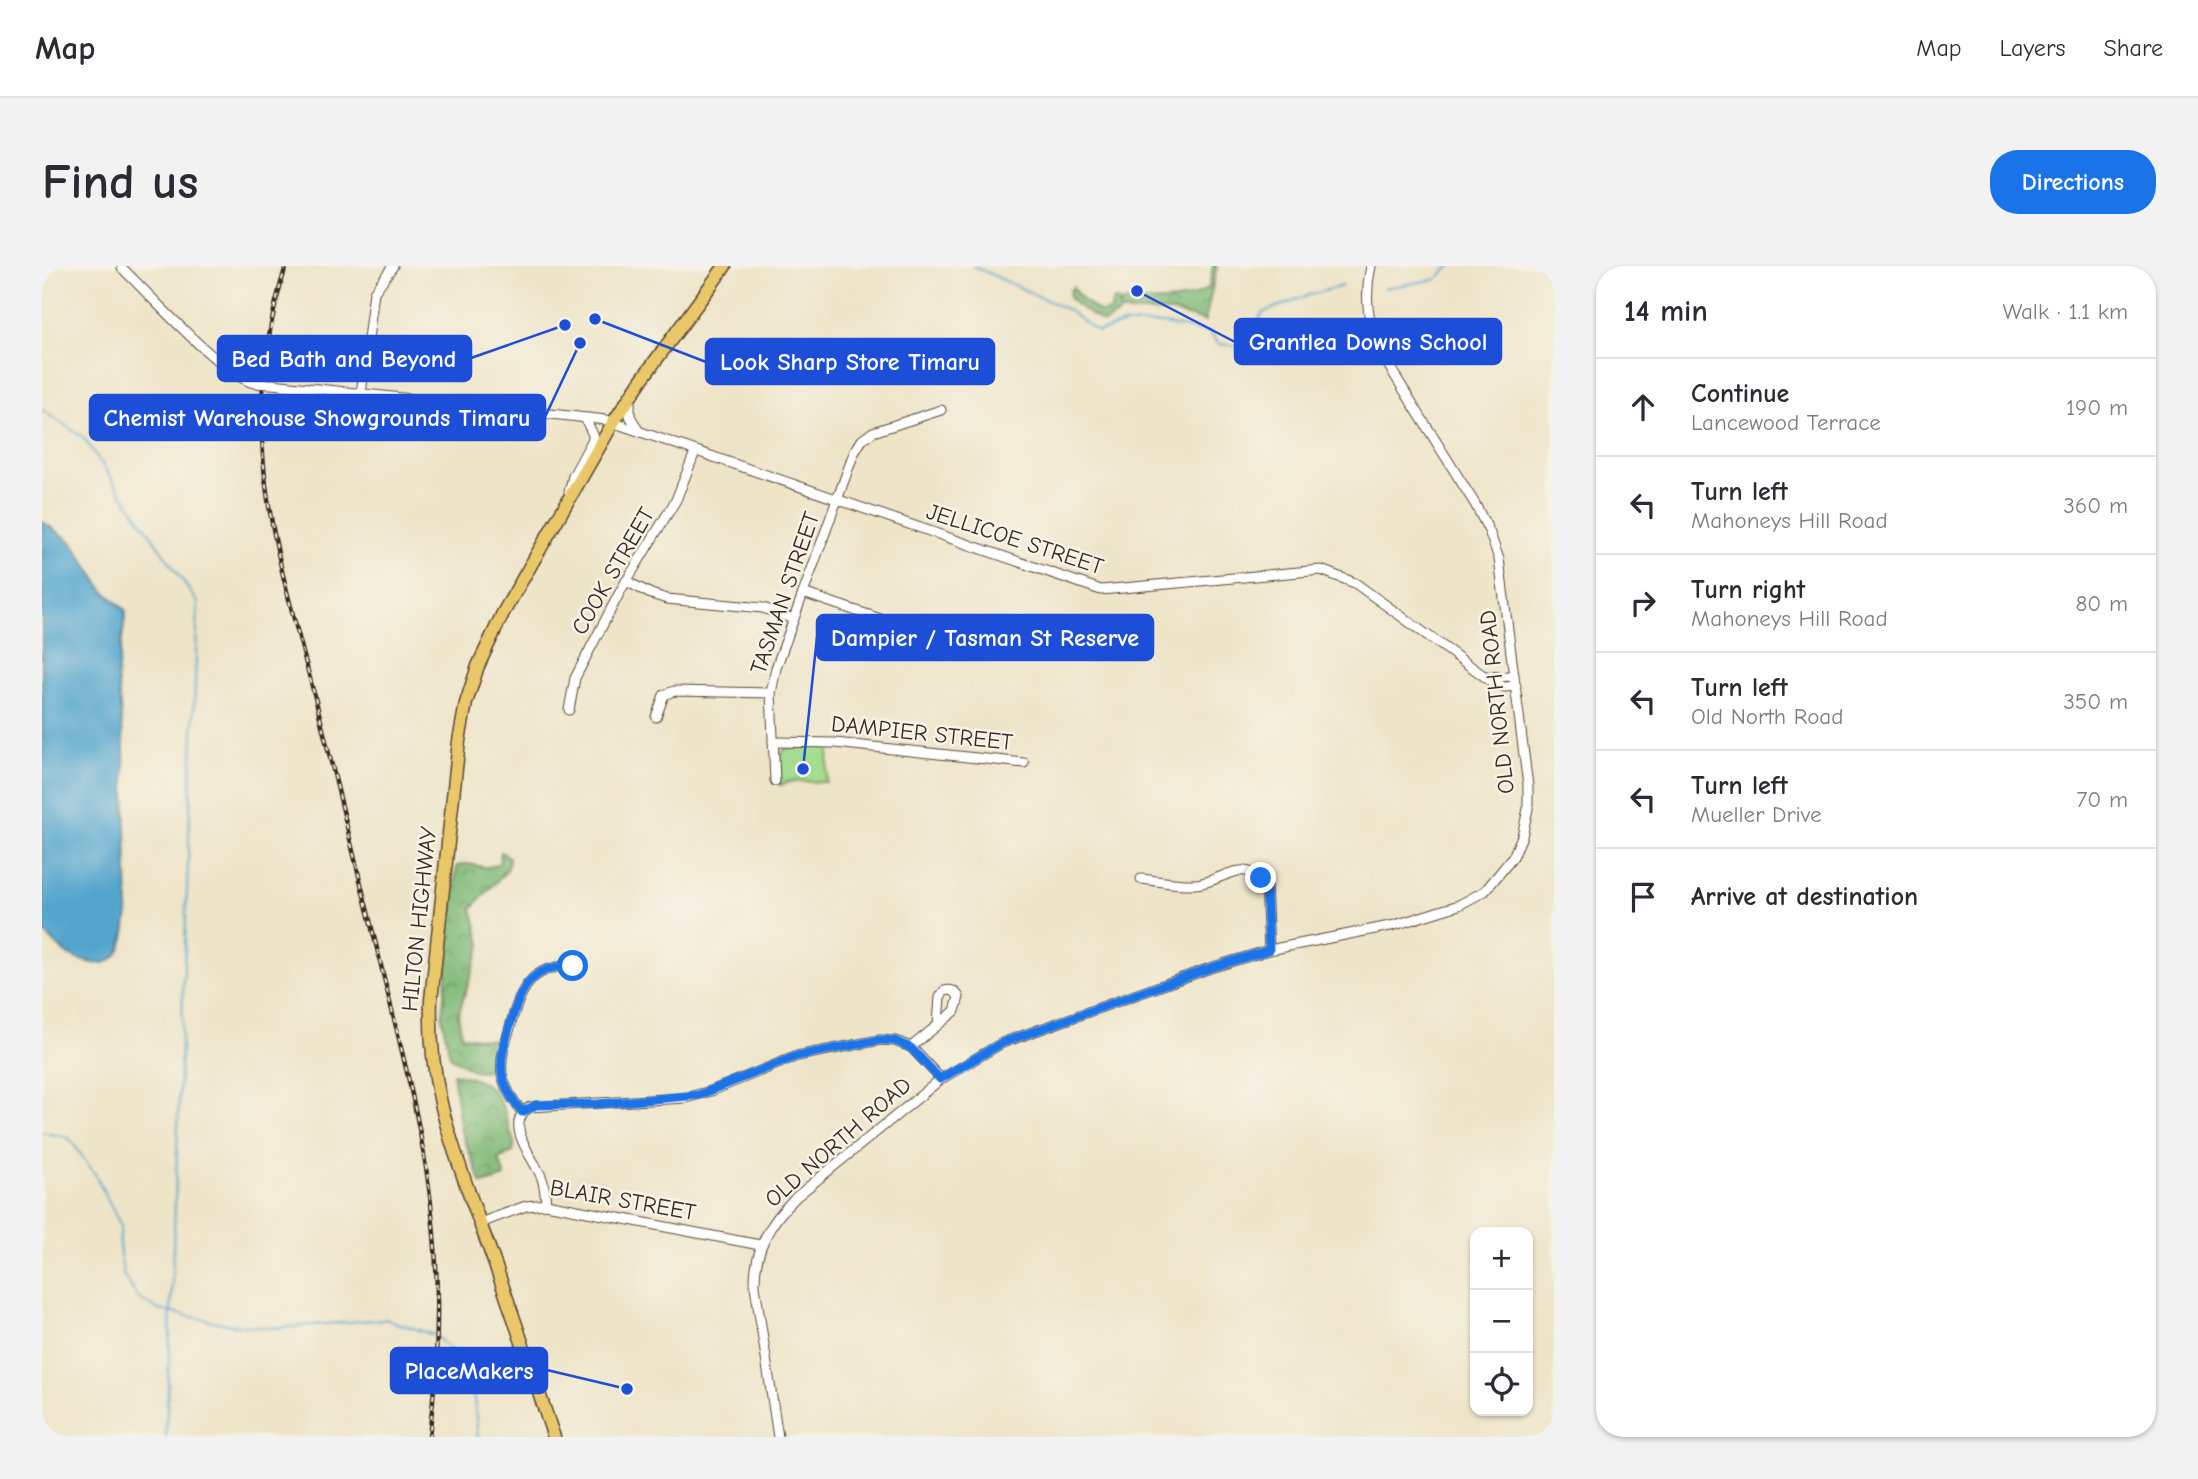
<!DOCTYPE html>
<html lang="en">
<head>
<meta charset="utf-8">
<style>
	body { margin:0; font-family:"Comic Neue",sans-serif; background:#f2f2f3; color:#2b2b33 }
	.controls { position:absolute; right:21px; bottom:21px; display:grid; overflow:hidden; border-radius:14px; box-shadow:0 2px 5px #0004 }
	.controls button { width:63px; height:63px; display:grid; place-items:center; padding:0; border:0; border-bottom:2px solid #e1e1e2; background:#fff; color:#2b2b33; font:35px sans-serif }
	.stop { position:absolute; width:21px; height:21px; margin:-16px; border:5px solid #1a73e8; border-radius:50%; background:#fff }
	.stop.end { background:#1a73e8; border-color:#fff; box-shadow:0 2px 7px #0008 }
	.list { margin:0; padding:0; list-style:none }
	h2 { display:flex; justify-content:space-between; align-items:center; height:91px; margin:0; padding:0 28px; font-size:30px }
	h2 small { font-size:23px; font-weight:400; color:#7c7c81 }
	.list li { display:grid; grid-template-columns:46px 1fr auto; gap:21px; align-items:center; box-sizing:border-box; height:98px; padding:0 28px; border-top:2px solid #e1e1e2 }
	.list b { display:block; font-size:26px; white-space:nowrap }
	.list p { margin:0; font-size:23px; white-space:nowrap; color:#7c7c81 }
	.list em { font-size:23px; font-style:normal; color:#7c7c81 }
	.icon { flex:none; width:38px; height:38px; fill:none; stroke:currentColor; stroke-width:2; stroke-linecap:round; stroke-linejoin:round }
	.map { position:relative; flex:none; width:1512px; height:1171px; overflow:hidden; border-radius:28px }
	header { display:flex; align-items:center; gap:42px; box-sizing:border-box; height:98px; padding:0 35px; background:#fff; border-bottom:2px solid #e1e1e2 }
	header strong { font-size:33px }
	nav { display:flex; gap:38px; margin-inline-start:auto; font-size:24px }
	.intro { display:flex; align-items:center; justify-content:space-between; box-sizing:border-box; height:168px; padding:0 42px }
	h1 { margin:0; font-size:49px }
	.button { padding:18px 32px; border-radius:28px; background:#1a73e8; color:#fff; font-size:24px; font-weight:700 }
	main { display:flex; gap:42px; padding:0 42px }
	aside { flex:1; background:#fff; border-radius:28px; box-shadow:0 2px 5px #0004 }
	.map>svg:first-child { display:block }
</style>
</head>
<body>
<header>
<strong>Map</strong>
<nav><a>Map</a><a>Layers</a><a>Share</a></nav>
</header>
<div class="intro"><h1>Find us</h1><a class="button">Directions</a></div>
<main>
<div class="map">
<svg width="1512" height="1171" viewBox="0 0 1512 1171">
	<defs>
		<pattern id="grass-tufts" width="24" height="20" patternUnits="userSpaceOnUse" patternTransform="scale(1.75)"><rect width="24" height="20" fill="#a4dd90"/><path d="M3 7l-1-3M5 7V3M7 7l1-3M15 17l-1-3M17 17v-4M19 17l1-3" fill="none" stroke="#8ebe7c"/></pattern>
		<pattern id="forest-crowns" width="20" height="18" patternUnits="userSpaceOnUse" patternTransform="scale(1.75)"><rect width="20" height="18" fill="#83bc7a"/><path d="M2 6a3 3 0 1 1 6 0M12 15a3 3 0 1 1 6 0" fill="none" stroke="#6c9963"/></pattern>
	</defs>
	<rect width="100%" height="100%" fill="#f7f3e8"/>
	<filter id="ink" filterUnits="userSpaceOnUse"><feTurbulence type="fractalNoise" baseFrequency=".0143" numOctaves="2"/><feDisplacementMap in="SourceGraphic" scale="14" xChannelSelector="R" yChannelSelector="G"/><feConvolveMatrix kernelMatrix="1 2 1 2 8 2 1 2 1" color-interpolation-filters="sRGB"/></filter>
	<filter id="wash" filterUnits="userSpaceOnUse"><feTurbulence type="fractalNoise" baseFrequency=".00686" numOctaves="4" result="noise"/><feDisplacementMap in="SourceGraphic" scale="28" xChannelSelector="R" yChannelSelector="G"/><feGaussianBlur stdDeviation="1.57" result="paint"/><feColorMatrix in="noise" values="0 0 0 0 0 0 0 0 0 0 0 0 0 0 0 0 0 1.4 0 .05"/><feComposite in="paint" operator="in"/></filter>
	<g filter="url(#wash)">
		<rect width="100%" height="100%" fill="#eee4c7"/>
		<!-- grass -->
		<path fill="url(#grass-tufts)" stroke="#708457" stroke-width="2" d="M 772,480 L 785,481 L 787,483 L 784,516 L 751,515 L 738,519 C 738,506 734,490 745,481 Z"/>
		<!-- forest -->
		<g fill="url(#forest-crowns)" stroke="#5f734c" stroke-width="2">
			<path d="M 1171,0 L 1175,0 L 1163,55 L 1131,46 L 1079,46 L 1062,57 L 1033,38 L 1027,31 L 1028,24 L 1031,21 C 1037,32 1048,41 1059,47 L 1069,45 L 1070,36 L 1073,34 L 1077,36 L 1077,43 L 1080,37 L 1084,35 C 1110,36 1147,38 1167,21 Z"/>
			<path d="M 459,586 L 467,591 L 465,604 L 430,642 L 439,678 L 416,749 L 420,770 L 455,774 L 447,804 L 432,805 L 408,790 L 400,752 L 415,600 C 430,593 438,607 457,598 Z"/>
			<path d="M 411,807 C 452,817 457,824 468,865 C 471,873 474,877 471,886 L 457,893 L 463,911 L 440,918 L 419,865 Z"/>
		</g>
		<!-- water -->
		<path fill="#52a5cd" stroke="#466876" stroke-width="2" d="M 0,255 L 30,276 L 62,325 L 84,345 L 75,409 L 82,482 L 86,646 C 83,669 82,701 51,697 C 41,695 32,693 25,688 C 15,681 9,672 0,665 Z"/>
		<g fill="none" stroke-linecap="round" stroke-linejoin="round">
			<!-- stream -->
			<g stroke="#52a5cd" stroke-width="2">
				<path d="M 931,0 L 1026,44 L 1056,66 L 1082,58 L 1121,58 L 1167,66 L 1177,78 L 1198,80 L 1212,66 L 1220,47 L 1261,31 L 1300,20"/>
				<path d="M 1343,22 L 1395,13 L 1409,0"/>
				<path d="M 0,144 L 41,171 L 156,337 L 124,1171"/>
				<path d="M 0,866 L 27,872 L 53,908 L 79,960 L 77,980 L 81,1008 L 96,1032 L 117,1044 L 190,1059 L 235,1062 L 343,1053 L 392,1069 L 416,1090 L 421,1098 L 432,1133 L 436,1171"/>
			</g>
		</g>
	</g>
	<g filter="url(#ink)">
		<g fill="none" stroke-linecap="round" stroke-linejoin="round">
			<defs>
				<g id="minor">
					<path d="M 80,2 C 107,28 180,109 212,117"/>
					<path d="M 230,118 L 564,154 L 1059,324 L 1279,304 L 1313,317 L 1453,418 L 1463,421 L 1474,420"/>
					<path d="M 319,128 L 332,26 L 351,0"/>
					<path d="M 588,132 L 588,150 L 596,164"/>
					<path d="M 527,226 L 531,210 L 552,171 L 543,152"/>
					<path d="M 584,315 L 609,328 L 625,333 L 721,342 L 751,353"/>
					<path d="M 761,327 L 946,389"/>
					<path d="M 1445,410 L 1459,411 L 1472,409"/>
					<path d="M 527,444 L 533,412 L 579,324 L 634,234 L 653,186"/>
					<path d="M 614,451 L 622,429 L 632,425 L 729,427"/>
					<path d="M 731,476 L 793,477 L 982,497"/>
					<path d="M 733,515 L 729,427 L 734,402 L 812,187 L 820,174 L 831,166 L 899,144"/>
					<path d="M 1099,613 C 1117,615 1136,619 1154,618 C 1182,616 1198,589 1224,618 L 1227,684"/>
					<path d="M 869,781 L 913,745 L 917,731 C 913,725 910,723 902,725 L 898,731 L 896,758"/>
					<path d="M 480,846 C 471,834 463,823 460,808 C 458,793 462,779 467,765 C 478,724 488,695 538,701"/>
					<path d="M 504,938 C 503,928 503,919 499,910 C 490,890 461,857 488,841 L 643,832 L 669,825 L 755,790 L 838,774 L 853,775 L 869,781 L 899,813"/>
					<path d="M 438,957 L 484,940 L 504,938 L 718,979"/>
					<path d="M 736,1171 L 713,1020 C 712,983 728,956 754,931 L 899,813 L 960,777 L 1168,702 L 1227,684 L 1353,659 L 1417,639 L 1443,625 L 1471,591 L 1480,570 L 1486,543 L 1486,520 L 1457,293 L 1447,265 L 1433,238 L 1337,84 C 1326,56 1322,30 1329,0"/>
				</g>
				<path id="highway" d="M 512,1171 C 488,1101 465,1029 439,960 C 410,879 386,822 389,734 L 417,475 L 424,437 L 436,400 L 461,347 L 571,157 L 600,113 L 683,0"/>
			</defs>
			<!-- minor casing -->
			<use href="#minor" stroke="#564637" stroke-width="11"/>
			<!-- highway casing -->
			<use href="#highway" stroke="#564637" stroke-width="15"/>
			<!-- minor -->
			<use href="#minor" stroke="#fff" stroke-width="9"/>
			<!-- highway -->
			<use href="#highway" stroke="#eac769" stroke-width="12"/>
			<defs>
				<path id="rail" d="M 244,0 C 225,61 216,126 221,189 C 227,275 256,364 277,447 C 297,528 317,610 337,691 C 354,763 374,835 385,908 C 398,994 398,1084 387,1171"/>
			</defs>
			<!-- rail casing -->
			<use href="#rail" stroke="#3b2a1e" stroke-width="4.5"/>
			<!-- rail -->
			<use href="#rail" stroke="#f7f3e8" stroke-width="2" stroke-dasharray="5" stroke-linecap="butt"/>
			<defs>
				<path id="minor-bridge" d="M 212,117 L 230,118"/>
			</defs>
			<!-- minor-bridge casing -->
			<use href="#minor-bridge" stroke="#564637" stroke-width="11" stroke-linecap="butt"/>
			<!-- minor-bridge -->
			<use href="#minor-bridge" stroke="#fff" stroke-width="9"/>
		</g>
	</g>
	<g fill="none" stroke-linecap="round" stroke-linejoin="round" filter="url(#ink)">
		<!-- route -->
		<path stroke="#1a73e8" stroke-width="9" d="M 531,700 C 485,698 477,728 466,766 C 462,780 458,793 460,808 C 463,823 471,835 480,846 L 494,839 L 556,838 L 657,829 L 755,790 L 838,774 L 853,775 L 869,782 L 898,813 L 960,777 L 1168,702 L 1227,684 L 1224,618 L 1219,612"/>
	</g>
	<g text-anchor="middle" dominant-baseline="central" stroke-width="5" stroke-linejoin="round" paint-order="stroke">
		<!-- street labels -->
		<g font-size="23" fill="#3b2a1e" stroke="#f7f3e8">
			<text transform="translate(973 273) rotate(18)">JELLICOE STREET</text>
			<text transform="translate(571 305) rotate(-60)">COOK STREET</text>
			<text transform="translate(743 327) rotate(-71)">TASMAN STREET</text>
			<text transform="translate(1455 436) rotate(-96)">OLD NORTH ROAD</text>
			<text transform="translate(880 467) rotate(6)">DAMPIER STREET</text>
			<text transform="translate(377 653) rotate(-84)">HILTON HIGHWAY</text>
			<text transform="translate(796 876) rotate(-41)">OLD NORTH ROAD</text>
			<text transform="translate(581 934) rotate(10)">BLAIR STREET</text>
		</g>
	</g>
	<!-- callouts -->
	<path fill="none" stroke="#1d4ed8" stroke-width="2.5" d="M1095 25L1193 76M523 59L429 92M553 53L664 96M538 77L503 151M761 503L775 371M585 1123L505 1104"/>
	<g fill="#1d4ed8" stroke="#f7f3e8" stroke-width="2.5">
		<circle cx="1095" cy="25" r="7"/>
		<circle cx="523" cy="59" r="7"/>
		<circle cx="553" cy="53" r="7"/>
		<circle cx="538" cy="77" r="7"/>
		<circle cx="761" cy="503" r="7"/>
		<circle cx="585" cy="1123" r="7"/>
	</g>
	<g fill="#1d4ed8" stroke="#1d4ed8" stroke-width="2.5">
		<rect x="1193" y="53" width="266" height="45" rx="7"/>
		<rect x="176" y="70" width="253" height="45" rx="7"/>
		<rect x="664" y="73" width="288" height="45" rx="7"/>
		<rect x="48" y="129" width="455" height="45" rx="7"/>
		<rect x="775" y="349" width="336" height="45" rx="7"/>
		<rect x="349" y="1082" width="156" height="45" rx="7"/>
	</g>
	<g font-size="24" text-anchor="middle" font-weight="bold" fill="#fff">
		<text x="1326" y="84">Grantlea Downs School</text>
		<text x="302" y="101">Bed Bath and Beyond</text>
		<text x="808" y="104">Look Sharp Store Timaru</text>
		<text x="275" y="160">Chemist Warehouse Showgrounds Timaru</text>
		<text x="943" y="380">Dampier / Tasman St Reserve</text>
		<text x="427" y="1113">PlaceMakers</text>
	</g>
</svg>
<div class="controls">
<button>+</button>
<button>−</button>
<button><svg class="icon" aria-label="locate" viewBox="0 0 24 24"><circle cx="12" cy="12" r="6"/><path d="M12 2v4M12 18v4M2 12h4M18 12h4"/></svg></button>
</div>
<div class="stop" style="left:531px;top:700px"></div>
<div class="stop end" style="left:1219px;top:612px"></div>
</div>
<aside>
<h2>14 min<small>Walk · 1.1 km</small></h2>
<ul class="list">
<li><svg class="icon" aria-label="ahead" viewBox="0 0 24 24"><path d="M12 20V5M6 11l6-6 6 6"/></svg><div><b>Continue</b><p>Lancewood Terrace</p></div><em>190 m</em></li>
<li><svg class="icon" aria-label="left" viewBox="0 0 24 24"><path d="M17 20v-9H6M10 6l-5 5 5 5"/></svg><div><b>Turn left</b><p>Mahoneys Hill Road</p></div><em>360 m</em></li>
<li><svg class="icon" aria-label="right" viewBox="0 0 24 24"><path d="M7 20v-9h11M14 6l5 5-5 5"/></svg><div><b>Turn right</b><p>Mahoneys Hill Road</p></div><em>80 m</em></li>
<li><svg class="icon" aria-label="left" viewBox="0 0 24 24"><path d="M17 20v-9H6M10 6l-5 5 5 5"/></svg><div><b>Turn left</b><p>Old North Road</p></div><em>350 m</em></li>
<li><svg class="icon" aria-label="left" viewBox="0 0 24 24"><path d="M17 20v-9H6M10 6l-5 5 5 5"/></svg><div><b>Turn left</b><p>Mueller Drive</p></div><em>70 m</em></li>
<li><svg class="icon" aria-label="arrive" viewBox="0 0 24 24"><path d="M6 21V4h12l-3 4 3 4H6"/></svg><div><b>Arrive at destination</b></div></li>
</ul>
</aside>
</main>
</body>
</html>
